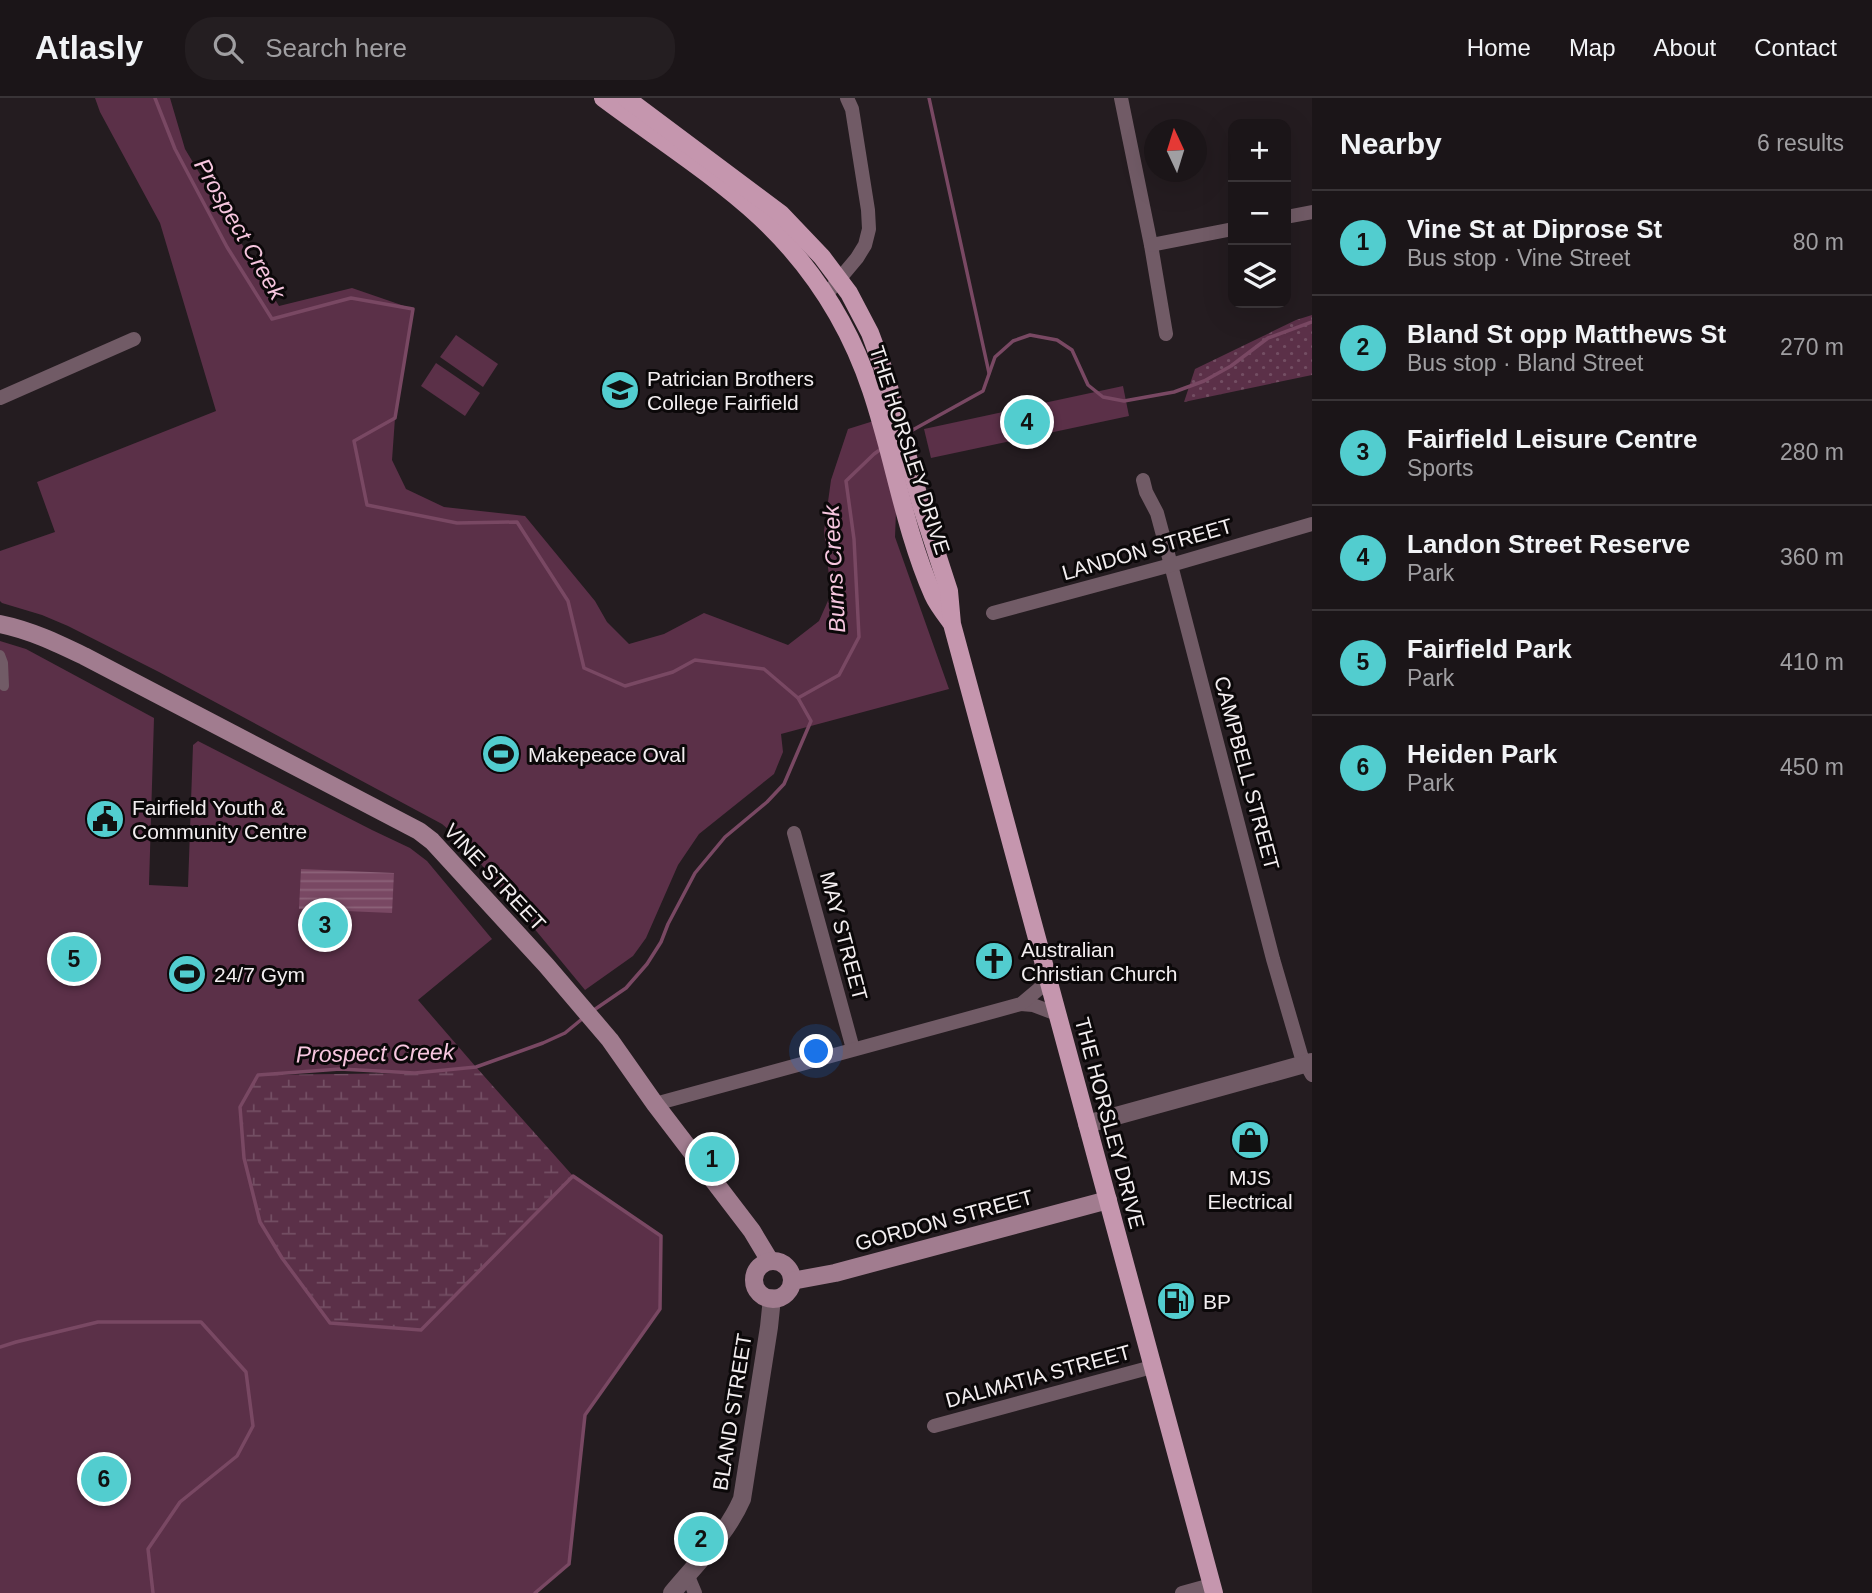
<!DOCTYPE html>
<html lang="en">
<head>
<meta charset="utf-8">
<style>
	body { margin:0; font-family:Arial,sans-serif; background:#241e21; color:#f1f3f6 }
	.controls { position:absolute; right:21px; top:21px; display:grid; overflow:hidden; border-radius:14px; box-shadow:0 7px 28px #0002 }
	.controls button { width:63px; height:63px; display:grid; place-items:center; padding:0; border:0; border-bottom:2px solid #393437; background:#1b1518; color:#f1f3f6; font:35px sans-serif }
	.compass { position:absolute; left:1144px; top:21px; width:63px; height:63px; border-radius:50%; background:#1b1518; box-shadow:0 7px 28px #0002; rotate:356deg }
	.you { position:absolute; left:817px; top:954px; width:24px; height:24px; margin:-18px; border:5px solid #fff; border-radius:50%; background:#1a73e8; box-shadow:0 0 0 10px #1a73e833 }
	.badge { display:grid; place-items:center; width:46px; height:46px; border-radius:50%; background:#52cdcf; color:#111; font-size:23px; font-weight:700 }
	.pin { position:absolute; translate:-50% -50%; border:4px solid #fff; box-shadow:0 2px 7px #0006 }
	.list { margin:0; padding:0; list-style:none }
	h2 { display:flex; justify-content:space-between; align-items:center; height:91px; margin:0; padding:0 28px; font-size:30px }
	h2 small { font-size:23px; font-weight:400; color:#a09fa2 }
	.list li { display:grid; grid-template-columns:46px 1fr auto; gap:21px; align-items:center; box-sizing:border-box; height:105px; padding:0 28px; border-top:2px solid #393437 }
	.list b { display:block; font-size:26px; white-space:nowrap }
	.list p { margin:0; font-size:23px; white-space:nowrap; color:#a09fa2 }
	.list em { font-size:23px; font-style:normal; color:#a09fa2 }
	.icon { flex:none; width:38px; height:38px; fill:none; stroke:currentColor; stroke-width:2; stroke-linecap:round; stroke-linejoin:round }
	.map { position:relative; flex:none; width:1312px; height:1495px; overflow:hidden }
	header { display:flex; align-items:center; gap:42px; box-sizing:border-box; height:98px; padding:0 35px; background:#1b1518; border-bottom:2px solid #393437 }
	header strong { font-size:33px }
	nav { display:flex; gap:38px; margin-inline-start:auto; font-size:24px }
	.search { width:490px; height:63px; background:#241e21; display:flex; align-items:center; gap:18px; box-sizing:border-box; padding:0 24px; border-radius:28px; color:#a09fa2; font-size:26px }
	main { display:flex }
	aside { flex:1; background:#1b1518 }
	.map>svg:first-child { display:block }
</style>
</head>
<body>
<header>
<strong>Atlasly</strong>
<div class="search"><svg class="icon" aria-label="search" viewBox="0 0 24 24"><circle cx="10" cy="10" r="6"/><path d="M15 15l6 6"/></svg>Search here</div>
<nav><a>Home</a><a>Map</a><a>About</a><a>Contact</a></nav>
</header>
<main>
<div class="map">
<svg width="1312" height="1495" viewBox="0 0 1312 1495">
	<defs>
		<pattern id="grass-dots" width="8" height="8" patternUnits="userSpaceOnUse" patternTransform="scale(1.75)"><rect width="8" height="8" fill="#5b3048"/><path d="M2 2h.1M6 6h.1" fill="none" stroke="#734e63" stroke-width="1.8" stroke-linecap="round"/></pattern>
		<pattern id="wetland-marsh" width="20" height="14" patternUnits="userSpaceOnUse" patternTransform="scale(1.75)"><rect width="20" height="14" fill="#5b3048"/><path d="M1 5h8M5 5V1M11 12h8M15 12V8" fill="none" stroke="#734e63"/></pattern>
		<pattern id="water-rules" width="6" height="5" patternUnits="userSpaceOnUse" patternTransform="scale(1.75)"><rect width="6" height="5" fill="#794863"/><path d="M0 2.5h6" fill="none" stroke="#8c637a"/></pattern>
	</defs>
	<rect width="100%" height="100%" fill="#241c20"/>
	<!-- grass -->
	<path fill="url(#grass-dots)" d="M 1312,217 L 1312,277 L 1184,304 L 1195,271 L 1296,222 Z"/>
	<!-- wetland -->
	<path fill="url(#wetland-marsh)" d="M 476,969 L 573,1078 L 421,1232 L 330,1225 L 282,1160 L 260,1124 L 244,1060 L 240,1009 L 258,977 L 415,975 Z"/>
	<!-- green -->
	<g fill="#5b3048">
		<path d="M 95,0 L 170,0 L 185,51 L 279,208 L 352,190 L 413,211 L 395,320 L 392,362 L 406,391 L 444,409 L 525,418 L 595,503 L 607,524 L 629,546 L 664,536 L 704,515 L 788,547 L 819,523 L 831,496 L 824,433 L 831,382 L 848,331 L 880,321 L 897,388 L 895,439 L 949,591 L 781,636 L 783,654 L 774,676 L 699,736 L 678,767 L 646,840 L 633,858 L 585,892 L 462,743 L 442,726 L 159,574 L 68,528 L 42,517 L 2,505 L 0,503 L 0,453 L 55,434 L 37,384 L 216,313 L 160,125 L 100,14 Z"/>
		<path d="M 456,237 L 498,266 L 483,289 L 440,259 Z"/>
		<path d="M 436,265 L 480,295 L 465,318 L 421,288 Z"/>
		<path d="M 1123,288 L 1129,318 L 931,360 L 924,331 Z"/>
		<path d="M 0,543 L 26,551 L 154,620 L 149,787 L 188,789 L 193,647 L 198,643 L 372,732 L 410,750 L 427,763 L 492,841 L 418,902 L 476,969 L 415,975 L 340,971 L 258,977 L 240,1009 L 244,1060 L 260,1124 L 282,1160 L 330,1225 L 421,1232 L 573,1078 L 661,1138 L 660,1211 L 585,1317 L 569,1466 L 535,1495 L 0,1495 Z"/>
	</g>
	<!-- water -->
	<path fill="url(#water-rules)" d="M 301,771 L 394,775 L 392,815 L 299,811 Z"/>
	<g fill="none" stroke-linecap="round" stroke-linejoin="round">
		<!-- stream -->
		<g stroke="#794863" stroke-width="3.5">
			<path d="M 155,0 L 175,51 L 227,149 L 272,221 L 351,200 L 413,211 L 395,320 L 354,343 L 367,407 L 457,425 L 517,424 L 568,503 L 584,570 L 625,588 L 673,574 L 695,562 L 764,571 L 798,600 L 811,623 L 784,686 L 767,704 L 725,739 L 695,775 L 668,826 L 661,844 L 647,866 L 626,890 L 591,914"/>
			<path d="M 929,0 L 989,275"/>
			<path d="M 909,334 L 983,293 L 995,259 L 1013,243 L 1030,237 L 1057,242 L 1072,252 L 1088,287 L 1103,299 L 1124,303 L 1174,294 L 1204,283 L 1231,268 L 1268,240 L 1312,224"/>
			<path d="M 798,600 L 839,577 L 859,539 L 854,441 L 846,383 L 874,356 L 881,351"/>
			<path d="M 0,1249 L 16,1244 L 98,1224 L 201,1224 L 246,1274 L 253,1328 L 237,1358 L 180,1404 L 148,1451 L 153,1495"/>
			<path d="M 535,1495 L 569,1466 L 585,1317 L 660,1211 L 661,1138 L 573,1078 L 421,1232 L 330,1225 L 282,1160 L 260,1124 L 244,1060 L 240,1009 L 258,977 L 340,971 L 415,975 L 476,969 L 543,945 L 565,935 L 582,921"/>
		</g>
		<!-- pedestrian -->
		<path stroke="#715b66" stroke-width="10" d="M 0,557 L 3,565 L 4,588"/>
		<!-- minor -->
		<g stroke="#715b66" stroke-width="14">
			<path d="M 1121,0 L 1151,147 L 1166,236"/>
			<path d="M 1286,119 L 1312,114"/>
			<path d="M 1151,147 L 1233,131"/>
			<path d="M 826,197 L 857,160 L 865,147 L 869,131 L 868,112 L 852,11 L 847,0"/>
			<path d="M 0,300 L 134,241"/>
			<path d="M 1143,382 L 1146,394 L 1157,415 L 1171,467 L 1273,861 L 1301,957 L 1312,977"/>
			<path d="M 993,515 L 1171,467 L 1312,426"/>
			<path d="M 794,735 L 853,951"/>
			<path d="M 1021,906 L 1033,907 L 1057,916"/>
			<path d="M 655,1006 L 1021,906 L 1040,890 L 1047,879"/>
			<path d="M 934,1328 L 1152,1269"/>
			<path d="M 687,1476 L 695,1495"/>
			<path d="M 1182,1495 L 1211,1487"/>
		</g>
		<!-- tertiary -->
		<g stroke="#715b66" stroke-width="18">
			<path d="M 1087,1026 L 1312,964"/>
			<path d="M 672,1495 C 696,1466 727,1436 742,1401 L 769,1229 L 772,1200"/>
		</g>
		<!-- secondary -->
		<g stroke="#a17c8f" stroke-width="18">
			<path d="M 0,526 C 30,532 57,545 84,558 L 419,733 L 432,743 L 546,867 L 610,942 L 655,1006 L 752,1133 L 770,1163"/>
			<circle cx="773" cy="1182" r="19"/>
			<path d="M 792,1183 L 835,1175 L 1108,1102"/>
		</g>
		<!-- primary -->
		<g stroke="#c596ae" stroke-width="18">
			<path d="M 603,0 C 655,39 712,75 760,119 C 811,167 849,226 871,292 C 894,360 904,431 933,497 C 937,506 944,515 950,523"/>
			<path d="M 626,0 L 781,116 L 822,159 L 849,195 L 870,235 L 886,278 L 921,407 L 949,493 L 952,526 L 1214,1495"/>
		</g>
	</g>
	<!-- icons -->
	<defs>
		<symbol id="school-disc" viewBox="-11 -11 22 22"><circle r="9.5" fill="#52cdcf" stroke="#0b0809"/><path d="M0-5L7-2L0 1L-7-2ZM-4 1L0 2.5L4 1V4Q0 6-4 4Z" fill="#111"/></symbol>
		<symbol id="stadium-disc" viewBox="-11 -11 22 22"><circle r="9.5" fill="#52cdcf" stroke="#0b0809"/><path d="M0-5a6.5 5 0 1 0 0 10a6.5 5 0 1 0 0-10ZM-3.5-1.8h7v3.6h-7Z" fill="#111"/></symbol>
		<symbol id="civic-disc" viewBox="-11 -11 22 22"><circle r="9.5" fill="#52cdcf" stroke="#0b0809"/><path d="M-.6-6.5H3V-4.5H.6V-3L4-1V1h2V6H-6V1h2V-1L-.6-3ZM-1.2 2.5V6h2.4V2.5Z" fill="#111"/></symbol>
		<symbol id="church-disc" viewBox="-11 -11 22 22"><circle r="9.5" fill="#52cdcf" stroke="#0b0809"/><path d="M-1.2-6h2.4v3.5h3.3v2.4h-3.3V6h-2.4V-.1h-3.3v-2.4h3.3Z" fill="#111"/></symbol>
		<symbol id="shop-disc" viewBox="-11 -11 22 22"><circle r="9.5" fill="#52cdcf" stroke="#0b0809"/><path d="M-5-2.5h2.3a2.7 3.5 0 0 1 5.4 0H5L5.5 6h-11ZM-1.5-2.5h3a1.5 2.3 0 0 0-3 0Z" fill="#111"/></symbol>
		<symbol id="fuel-disc" viewBox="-11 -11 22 22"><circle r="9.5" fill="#52cdcf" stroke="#0b0809"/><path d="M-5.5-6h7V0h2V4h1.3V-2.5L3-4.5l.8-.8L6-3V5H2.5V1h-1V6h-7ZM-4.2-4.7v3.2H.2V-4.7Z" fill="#111"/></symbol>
	</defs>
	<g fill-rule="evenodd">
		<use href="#school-disc" x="598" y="270" width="44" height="44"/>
		<use href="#stadium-disc" x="479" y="634" width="44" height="44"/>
		<use href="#civic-disc" x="83" y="699" width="44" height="44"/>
		<use href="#church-disc" x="972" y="841" width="44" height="44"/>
		<use href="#stadium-disc" x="165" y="854" width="44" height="44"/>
		<use href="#shop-disc" x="1228" y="1020" width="44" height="44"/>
		<use href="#fuel-disc" x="1154" y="1181" width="44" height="44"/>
	</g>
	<g text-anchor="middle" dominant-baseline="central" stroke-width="6" stroke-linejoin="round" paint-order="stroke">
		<!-- poi labels -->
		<g font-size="21" fill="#f3eef0" stroke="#0b0809" text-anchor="start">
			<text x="647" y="280">Patrician Brothers<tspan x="647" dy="24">College Fairfield</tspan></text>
			<text x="528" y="656">Makepeace Oval</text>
			<text x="132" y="709">Fairfield Youth &amp;<tspan x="132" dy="24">Community Centre</tspan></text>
			<text x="1021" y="851">Australian<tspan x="1021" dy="24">Christian Church</tspan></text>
			<text x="214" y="876">24/7 Gym</text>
			<text x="1250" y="1079" text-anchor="middle">MJS<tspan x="1250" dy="24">Electrical</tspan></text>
			<text x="1203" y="1203">BP</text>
		</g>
		<!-- street labels -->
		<g font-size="21" fill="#f3eef0" stroke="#0b0809">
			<text transform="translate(910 352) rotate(72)">THE HORSLEY DRIVE</text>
			<text transform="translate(1147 451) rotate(-16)">LANDON STREET</text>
			<text transform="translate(1247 675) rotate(75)">CAMPBELL STREET</text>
			<text transform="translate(495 779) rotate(47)">VINE STREET</text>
			<text transform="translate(844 838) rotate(75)">MAY STREET</text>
			<text transform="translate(1110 1025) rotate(75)">THE HORSLEY DRIVE</text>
			<text transform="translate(944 1122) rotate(-15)">GORDON STREET</text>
			<text transform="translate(1038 1278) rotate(-15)">DALMATIA STREET</text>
			<text transform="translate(732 1314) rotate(-81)">BLAND STREET</text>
		</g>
		<!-- water labels -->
		<g font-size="23" font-style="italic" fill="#f7c6df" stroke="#0b0809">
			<text transform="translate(240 131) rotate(60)">Prospect Creek</text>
			<text transform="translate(834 471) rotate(-93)">Burns Creek</text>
			<text transform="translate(375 955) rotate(-1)">Prospect Creek</text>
		</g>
	</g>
</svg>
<div class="controls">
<button>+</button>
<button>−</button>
<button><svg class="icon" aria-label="layers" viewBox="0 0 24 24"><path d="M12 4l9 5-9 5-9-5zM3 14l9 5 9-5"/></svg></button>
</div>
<svg class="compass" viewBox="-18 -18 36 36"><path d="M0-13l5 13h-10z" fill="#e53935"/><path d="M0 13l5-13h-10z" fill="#a09fa2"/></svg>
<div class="you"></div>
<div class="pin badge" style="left:712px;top:1061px">1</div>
<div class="pin badge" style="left:701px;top:1441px">2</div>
<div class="pin badge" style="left:325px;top:827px">3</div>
<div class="pin badge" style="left:1027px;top:324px">4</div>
<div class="pin badge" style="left:74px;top:861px">5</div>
<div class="pin badge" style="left:104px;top:1381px">6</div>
</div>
<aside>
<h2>Nearby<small>6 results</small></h2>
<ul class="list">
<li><span class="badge">1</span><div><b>Vine St at Diprose St</b><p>Bus stop · Vine Street</p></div><em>80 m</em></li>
<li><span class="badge">2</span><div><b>Bland St opp Matthews St</b><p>Bus stop · Bland Street</p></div><em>270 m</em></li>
<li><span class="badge">3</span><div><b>Fairfield Leisure Centre</b><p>Sports</p></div><em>280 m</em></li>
<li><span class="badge">4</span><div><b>Landon Street Reserve</b><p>Park</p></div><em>360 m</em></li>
<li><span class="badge">5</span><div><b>Fairfield Park</b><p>Park</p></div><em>410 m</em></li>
<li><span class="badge">6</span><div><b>Heiden Park</b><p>Park</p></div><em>450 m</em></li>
</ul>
</aside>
</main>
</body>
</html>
